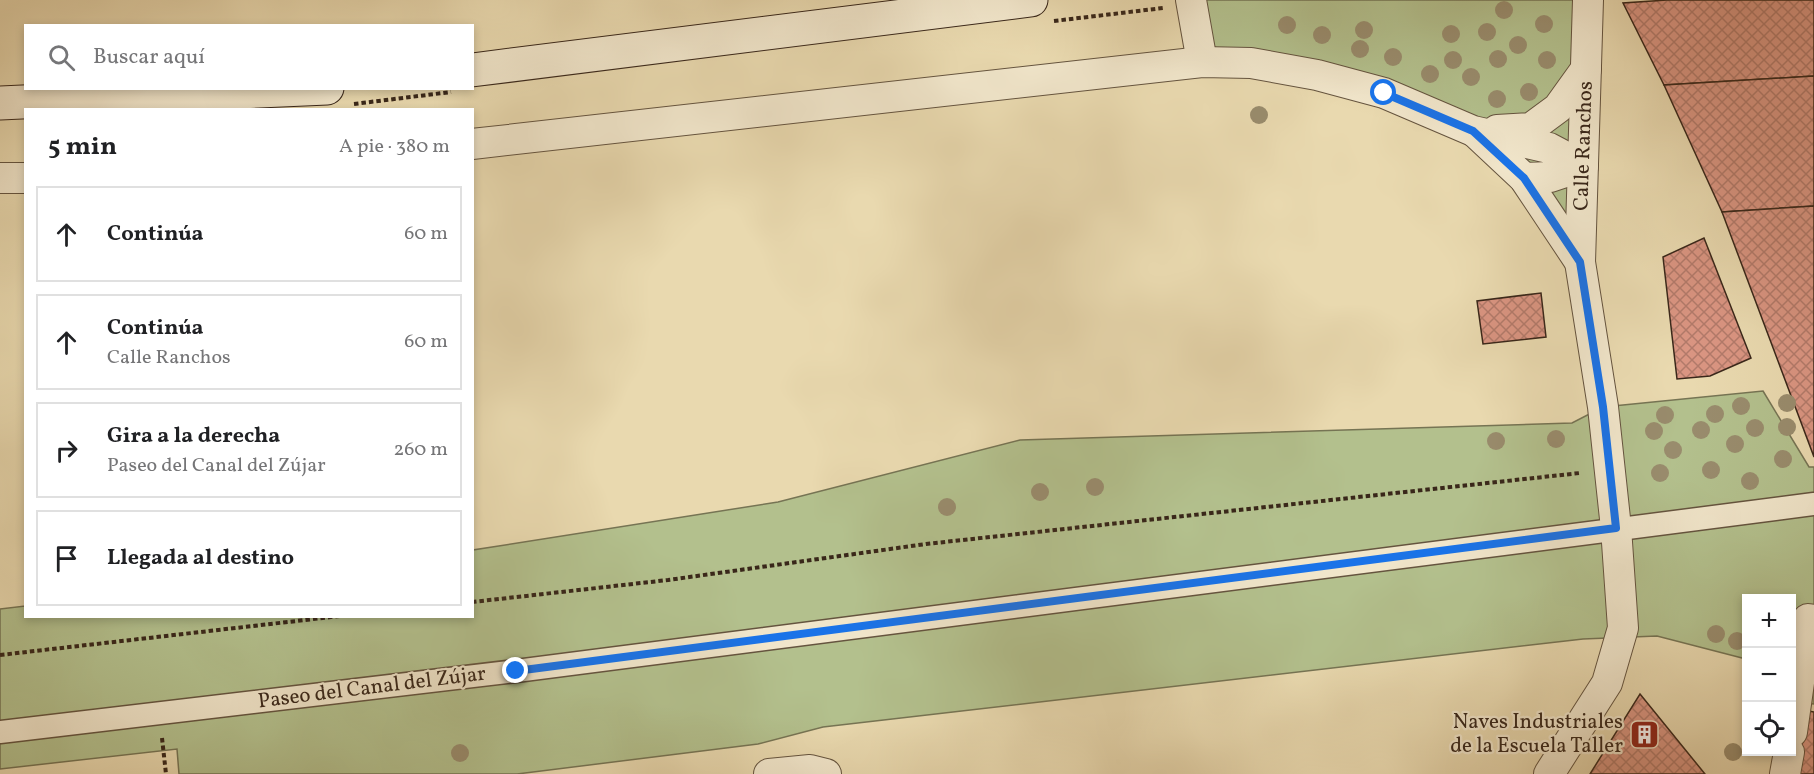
<!DOCTYPE html>
<html lang="es">
<head>
<meta charset="utf-8">
<style>
	body { margin:0; font-family:Vollkorn,serif; background:#f2f2f2; color:#202124 }
	.controls { position:absolute; right:18px; bottom:18px; display:grid; overflow:hidden; border-radius:0px; box-shadow:0 3px 9px #0003 }
	.controls button { width:54px; height:54px; display:grid; place-items:center; padding:0; border:0; border-bottom:2px solid #e0e0e0; background:#fff; color:#202124; font:30px sans-serif }
	.stop { position:absolute; width:18px; height:18px; margin:-14px; border:4px solid #1a73e8; border-radius:50%; background:#fff }
	.stop.end { background:#1a73e8; border-color:#fff; box-shadow:0 2px 6px #0008 }
	.list { margin:0; padding:0; list-style:none }
	h2 { display:flex; justify-content:space-between; align-items:center; height:78px; margin:0; padding:0 24px; font-size:26px }
	h2 small { font-size:20px; font-weight:400; color:#757577 }
	.list li { display:grid; grid-template-columns:39px 1fr auto; gap:18px; align-items:center; box-sizing:border-box; height:96px; margin:0 12px 12px; padding:0 12px; border:2px solid #e0e0e0; border-radius:0px }
	.list b { display:block; font-size:22px; white-space:nowrap }
	.list p { margin:0; font-size:20px; white-space:nowrap; color:#757577 }
	.list em { font-size:20px; font-style:normal; color:#757577 }
	.icon { flex:none; width:33px; height:33px; fill:none; stroke:currentColor; stroke-width:2; stroke-linecap:round; stroke-linejoin:round }
	.map { position:relative; flex:none; width:1814px; height:774px; overflow:hidden }
	.search { position:absolute; background:#fff; box-shadow:0 3px 9px #0003; left:24px; top:24px; width:450px; height:66px; display:flex; align-items:center; gap:15px; box-sizing:border-box; padding:0 21px; border-radius:0px; color:#757577; font-size:22px }
	.panel { position:absolute; background:#fff; box-shadow:0 3px 9px #0003; left:24px; top:108px; width:450px; height:510px; border-radius:0px }
	.map>svg:first-child { display:block }
</style>
</head>
<body>
<div class="map">
<svg width="1814" height="774" viewBox="0 0 1814 774">
	<defs>
		<pattern id="building-cross-hatch" width="8" height="8" patternUnits="userSpaceOnUse" patternTransform="scale(1.5)"><rect width="8" height="8" fill="#da9582"/><path d="M0 0l8 8M0 8l8-8" fill="none" stroke="#b27a6a"/></pattern>
	</defs>
	<rect width="100%" height="100%" fill="#e9d9af"/>
	<filter id="stains"><feTurbulence type="fractalNoise" baseFrequency=".00333" numOctaves="4"/><feColorMatrix values="0 0 0 0 .2 0 0 0 0 .09 0 0 0 0 .02 0 0 0 .5 -.17"/></filter>
	<radialGradient id="worn" r=".72"><stop offset=".6" stop-color="#630" stop-opacity="0"/><stop offset="1" stop-color="#630" stop-opacity=".3"/></radialGradient>
	<!-- green -->
	<g fill="#b3c08d" stroke="#767454" stroke-width="1.5">
		<path d="M 1191,0 L 1588,0 L 1580,262 L 1524,178 L 1384,93 L 1202,62 Z"/>
		<path d="M 1763,391 L 1809,467 L 1814,467 L 1814,704 L 1796,702 L 1792,671 L 1792,598 L 1746,598 L 1746,659 L 1657,636 L 1583,639 L 823,727 L 758,744 L 517,774 L 179,774 L 177,749 L 0,769 L 0,609 L 25,606 L 26,616 L 472,616 L 473,550 L 778,502 L 1020,440 L 1572,423 L 1603,407 Z"/>
	</g>
	<!-- building -->
	<g fill="url(#building-cross-hatch)" stroke="#39271a" stroke-width="1.5">
		<path d="M 1667,0 L 1814,0 L 1814,76 L 1664,85 L 1623,3 Z"/>
		<path d="M 1814,76 L 1814,206 L 1722,212 L 1664,85 Z"/>
		<path d="M 1814,206 L 1814,457 L 1722,212 Z"/>
		<path d="M 1704,238 L 1751,358 L 1710,376 L 1677,379 L 1663,257 Z"/>
		<path d="M 1541,293 L 1546,337 L 1483,344 L 1477,301 Z"/>
		<path d="M 1640,694 L 1705,774 L 1590,774 Z"/>
		<path d="M 1803,710 L 1814,712 L 1814,774 L 1793,774 Z"/>
	</g>
	<g fill="none" stroke-linecap="round" stroke-linejoin="round">
		<defs>
			<path id="pedestrian" d="M 0,732 L 516,671 L 1814,504"/>
			<g id="minor">
				<path d="M 1191,0 L 1202,62"/>
				<path d="M 1497,130 L 1531,128 L 1558,108 L 1586,69"/>
				<path d="M 1476,133 L 1524,178 L 1580,262"/>
				<path d="M 472,144 L 1202,62 L 1251,63 L 1317,75 L 1384,93 L 1473,131 L 1549,148 L 1583,166 L 1550,177 L 1524,178"/>
				<path d="M 0,178 L 26,178"/>
				<path d="M 1792,732 L 1808,619 L 1814,620"/>
				<path d="M 769,774 L 810,770 L 826,774"/>
				<path d="M 1549,774 L 1607,683 L 1623,628 L 1616,528 L 1603,407 L 1580,262 L 1588,0"/>
				<path d="M 1785,774 L 1789,752"/>
			</g>
			<g id="secondary">
				<path d="M 472,70 L 1031,0"/>
				<path d="M 0,103 L 327,88"/>
			</g>
		</defs>
		<!-- pedestrian casing -->
		<use href="#pedestrian" stroke="#65543f" stroke-width="25"/>
		<!-- minor casing -->
		<use href="#minor" stroke="#65543f" stroke-width="32"/>
		<!-- secondary casing -->
		<use href="#secondary" stroke="#39271a" stroke-width="35"/>
		<!-- path -->
		<g stroke="#39271a" stroke-width="4" stroke-dasharray="4.5 3" stroke-linecap="butt">
			<path d="M 1054,21 L 1163,8"/>
			<path d="M 354,104 L 451,92"/>
			<path d="M 472,602 L 668,580 L 926,544 L 1580,473"/>
			<path d="M 0,655 L 340,616"/>
			<path d="M 162,738 L 166,774"/>
		</g>
		<!-- pedestrian -->
		<use href="#pedestrian" stroke="#f1e6cb" stroke-width="22"/>
		<!-- minor -->
		<use href="#minor" stroke="#f1e6cb" stroke-width="30"/>
		<!-- secondary -->
		<use href="#secondary" stroke="#f1e6cb" stroke-width="33"/>
	</g>
	<!-- trees -->
	<g fill="#998c6d">
		<circle cx="1504" cy="10" r="9"/>
		<circle cx="1544" cy="24" r="9"/>
		<circle cx="1287" cy="25" r="9"/>
		<circle cx="1364" cy="30" r="9"/>
		<circle cx="1487" cy="32" r="9"/>
		<circle cx="1451" cy="34" r="9"/>
		<circle cx="1322" cy="35" r="9"/>
		<circle cx="1518" cy="45" r="9"/>
		<circle cx="1360" cy="49" r="9"/>
		<circle cx="1393" cy="57" r="9"/>
		<circle cx="1498" cy="59" r="9"/>
		<circle cx="1453" cy="60" r="9"/>
		<circle cx="1547" cy="60" r="9"/>
		<circle cx="1430" cy="74" r="9"/>
		<circle cx="1471" cy="77" r="9"/>
		<circle cx="1529" cy="92" r="9"/>
		<circle cx="1497" cy="99" r="9"/>
		<circle cx="1259" cy="115" r="9"/>
		<circle cx="1787" cy="403" r="9"/>
		<circle cx="1741" cy="406" r="9"/>
		<circle cx="1715" cy="414" r="9"/>
		<circle cx="1665" cy="415" r="9"/>
		<circle cx="1787" cy="427" r="9"/>
		<circle cx="1755" cy="428" r="9"/>
		<circle cx="1701" cy="430" r="9"/>
		<circle cx="1654" cy="431" r="9"/>
		<circle cx="1556" cy="439" r="9"/>
		<circle cx="1496" cy="441" r="9"/>
		<circle cx="1735" cy="444" r="9"/>
		<circle cx="1673" cy="450" r="9"/>
		<circle cx="1783" cy="459" r="9"/>
		<circle cx="1711" cy="470" r="9"/>
		<circle cx="1660" cy="473" r="9"/>
		<circle cx="1750" cy="481" r="9"/>
		<circle cx="1095" cy="487" r="9"/>
		<circle cx="1040" cy="492" r="9"/>
		<circle cx="947" cy="507" r="9"/>
		<circle cx="1716" cy="634" r="9"/>
		<circle cx="1737" cy="641" r="9"/>
		<circle cx="1733" cy="752" r="9"/>
		<circle cx="460" cy="753" r="9"/>
	</g>
	<g fill="none" stroke-linecap="round" stroke-linejoin="round">
		<!-- route -->
		<path stroke="#1a73e8" stroke-width="8" d="M 516,671 L 1616,528 L 1603,407 L 1580,262 L 1524,178 L 1473,131 L 1384,93"/>
	</g>
	<!-- icons -->
	<defs>
		<symbol id="building-square" viewBox="-11 -11 22 22"><rect x="-9" y="-9" width="18" height="18" rx="4" fill="#8f2418" stroke="#f1e6cb"/><path d="M-4-6H4V6H1V3H-1V6H-4ZM-2.5-4.3h1.7v1.8h-1.7ZM.8-4.3h1.7v1.8H.8ZM-2.5-1h1.7V.8h-1.7ZM.8-1h1.7V.8H.8Z" fill="#fff"/></symbol>
	</defs>
	<g fill-rule="evenodd">
		<use href="#building-square" x="1628" y="718" width="33" height="33"/>
	</g>
	<g text-anchor="middle" dominant-baseline="central" stroke-width="4.5" stroke-linejoin="round" paint-order="stroke">
		<!-- street labels -->
		<g font-size="21" fill="#39271a" stroke="#f1e6cb">
			<text transform="translate(1584 146) rotate(-88)">Calle Ranchos</text>
			<text transform="translate(372 688) rotate(-7)">Paseo del Canal del Zújar</text>
		</g>
		<!-- poi labels -->
		<g font-size="21" fill="#39271a" stroke="#f1e6cb" text-anchor="end">
			<text x="1623" y="722">Naves Industriales<tspan x="1623" dy="24">de la Escuela Taller</tspan></text>
		</g>
	</g>
	<rect width="100%" height="100%" filter="url(#stains)"/>
	<rect width="100%" height="100%" fill="url(#worn)"/>
</svg>
<div class="controls">
<button>+</button>
<button>−</button>
<button><svg class="icon" aria-label="locate" viewBox="0 0 24 24"><circle cx="12" cy="12" r="6"/><path d="M12 2v4M12 18v4M2 12h4M18 12h4"/></svg></button>
</div>
<div class="stop" style="left:1384px;top:93px"></div>
<div class="stop end" style="left:516px;top:671px"></div>
<div class="search"><svg class="icon" aria-label="search" viewBox="0 0 24 24"><circle cx="10" cy="10" r="6"/><path d="M15 15l6 6"/></svg>Buscar aquí</div>
<section class="panel">
<h2>5 min<small>A pie · 380 m</small></h2>
<ul class="list">
<li><svg class="icon" aria-label="ahead" viewBox="0 0 24 24"><path d="M12 20V5M6 11l6-6 6 6"/></svg><div><b>Continúa</b></div><em>60 m</em></li>
<li><svg class="icon" aria-label="ahead" viewBox="0 0 24 24"><path d="M12 20V5M6 11l6-6 6 6"/></svg><div><b>Continúa</b><p>Calle Ranchos</p></div><em>60 m</em></li>
<li><svg class="icon" aria-label="right" viewBox="0 0 24 24"><path d="M7 20v-9h11M14 6l5 5-5 5"/></svg><div><b>Gira a la derecha</b><p>Paseo del Canal del Zújar</p></div><em>260 m</em></li>
<li><svg class="icon" aria-label="arrive" viewBox="0 0 24 24"><path d="M6 21V4h12l-3 4 3 4H6"/></svg><div><b>Llegada al destino</b></div></li>
</ul>
</section>
</div>
</body>
</html>
